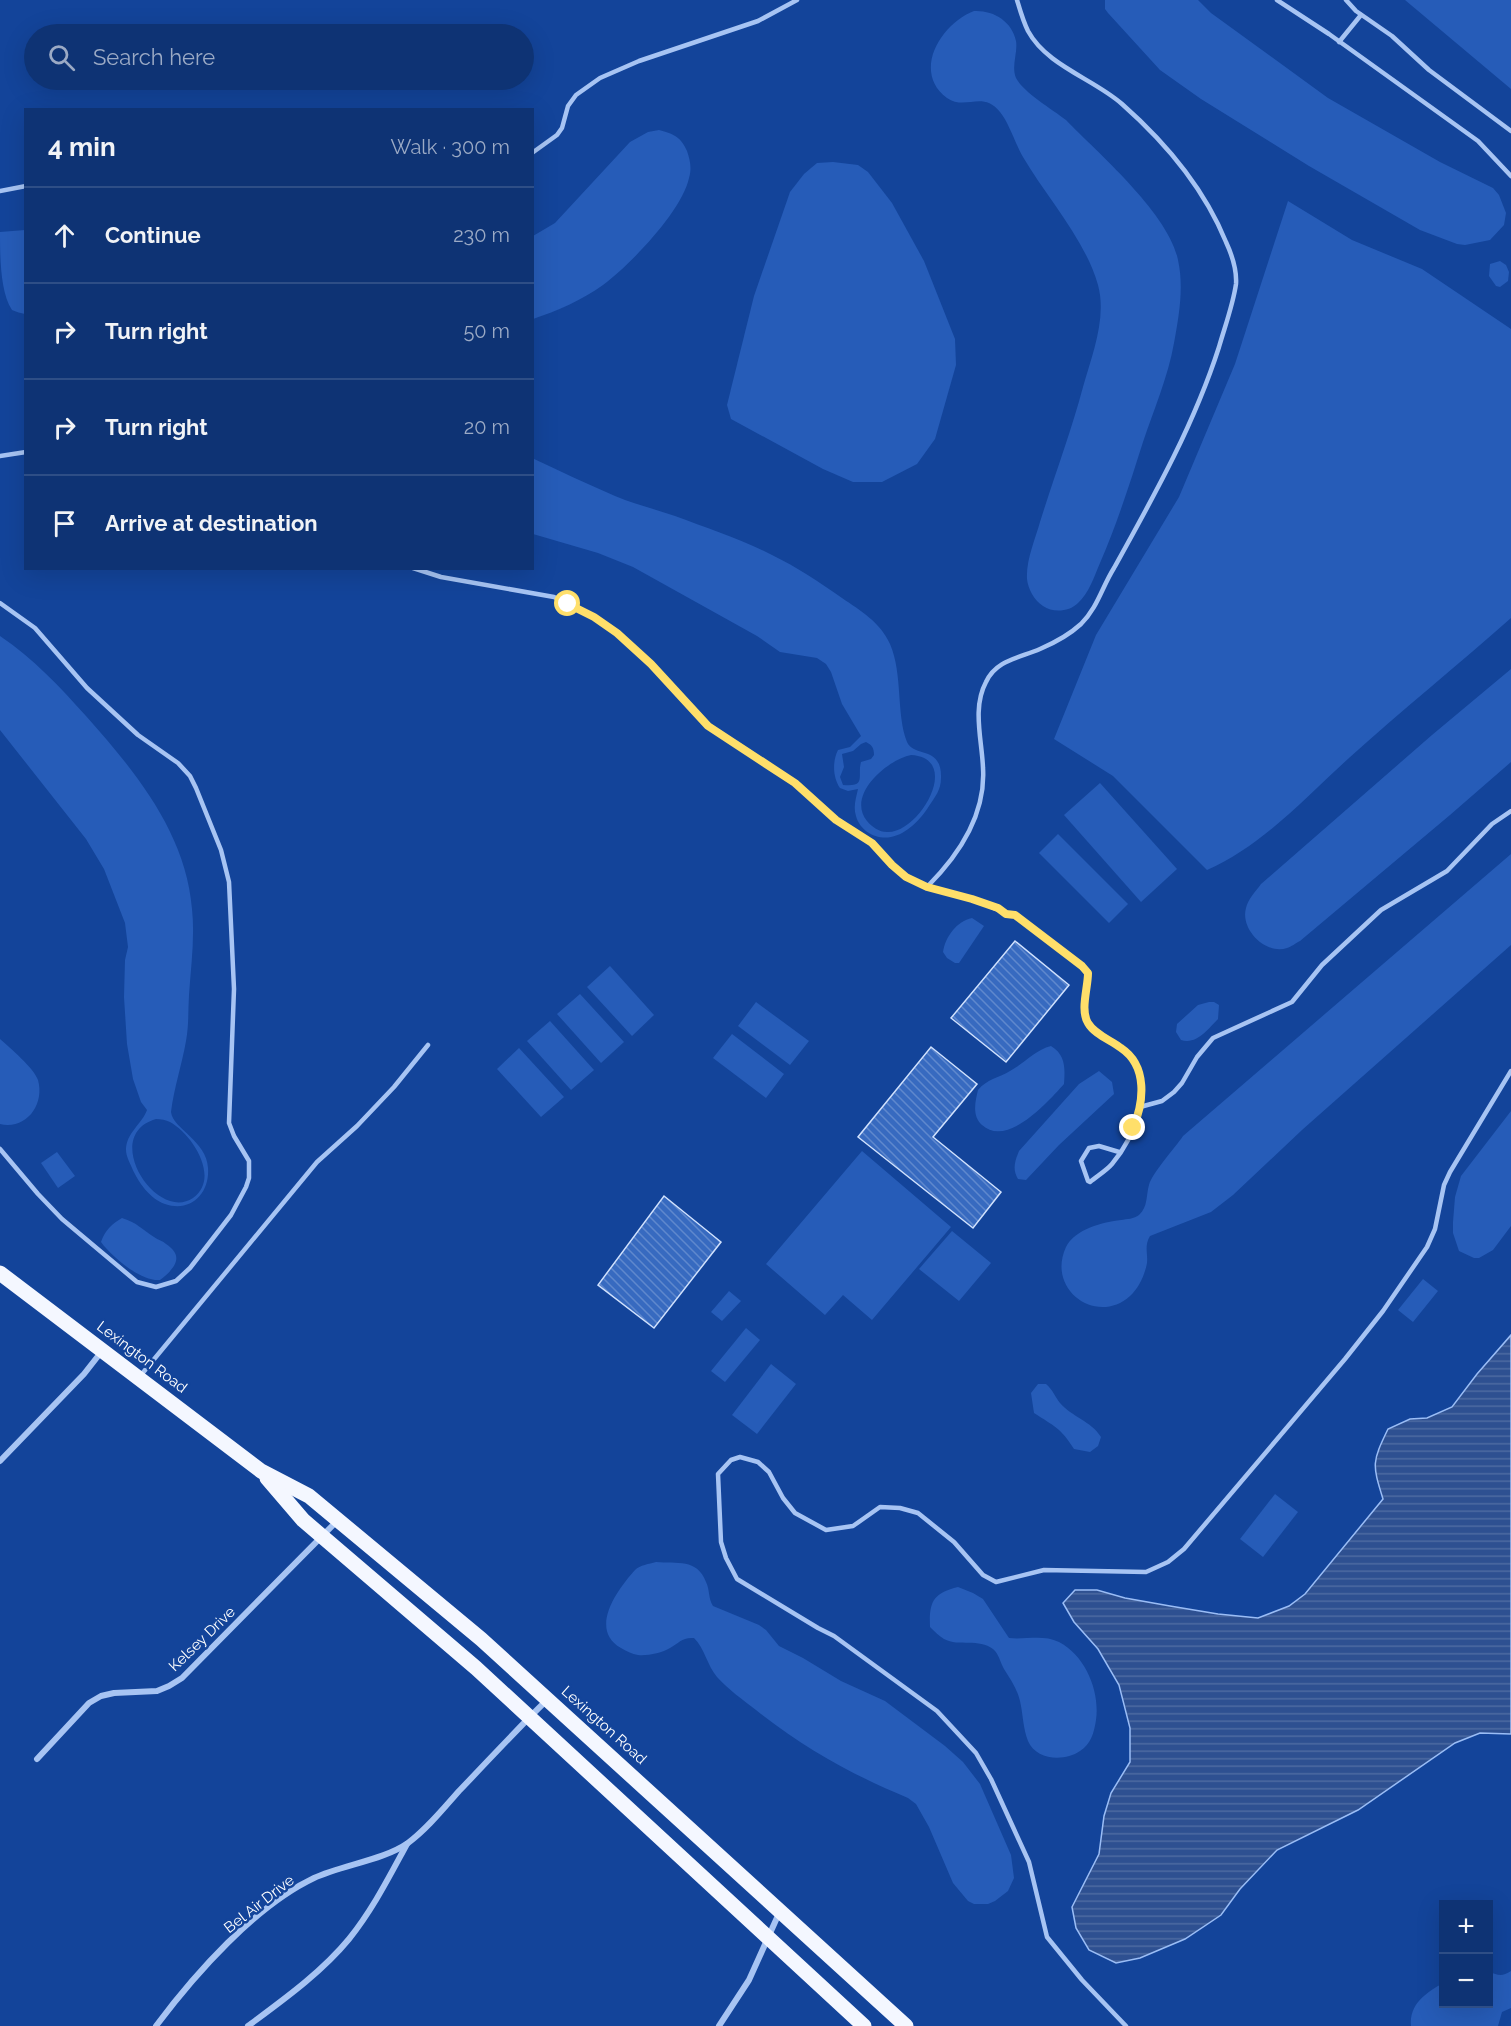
<!DOCTYPE html>
<html lang="en">
<head>
<meta charset="utf-8">
<style>
	body { margin:0; font-family:Raleway,sans-serif; background:#173b79; color:#f1f3f6 }
	.controls { position:absolute; right:18px; bottom:18px; display:grid; overflow:hidden; border-radius:0px; box-shadow:0 6px 24px #0002 }
	.controls button { width:54px; height:54px; display:grid; place-items:center; padding:0; border:0; border-bottom:2px solid #2e4e86; background:#0e3374; color:#f1f3f6; font:30px sans-serif }
	.stop { position:absolute; width:18px; height:18px; margin:-14px; border:4px solid #ffdf6a; border-radius:50%; background:#fff }
	.stop.end { background:#ffdf6a; border-color:#fff; box-shadow:0 2px 6px #0008 }
	.list { margin:0; padding:0; list-style:none }
	h2 { display:flex; justify-content:space-between; align-items:center; height:78px; margin:0; padding:0 24px; font-size:26px }
	h2 small { font-size:20px; font-weight:400; color:#9baac5 }
	.list li { display:grid; grid-template-columns:39px 1fr auto; gap:18px; align-items:center; box-sizing:border-box; height:96px; padding:0 24px; border-top:2px solid #2e4e86 }
	.list b { display:block; font-size:22px; white-space:nowrap }
	.list em { font-size:20px; font-style:normal; color:#9baac5 }
	.icon { flex:none; width:33px; height:33px; fill:none; stroke:currentColor; stroke-width:2; stroke-linecap:round; stroke-linejoin:round }
	.map { position:relative; flex:none; width:1511px; height:2026px; overflow:hidden }
	.search { position:absolute; background:#0e3374; box-shadow:0 6px 24px #0002; left:24px; top:24px; width:510px; height:66px; display:flex; align-items:center; gap:15px; box-sizing:border-box; padding:0 21px; border-radius:33px; color:#9baac5; font-size:22px }
	.panel { position:absolute; background:#0e3374; box-shadow:0 6px 24px #0002; left:24px; top:108px; width:510px; height:462px; border-radius:0px }
	.map>svg:first-child { display:block }
</style>
</head>
<body>
<div class="map">
<svg width="1511" height="2026" viewBox="0 0 1511 2026">
	<defs>
		<pattern id="water-rules" width="6" height="5" patternUnits="userSpaceOnUse" patternTransform="scale(1.5)"><rect width="6" height="5" fill="#2e5091"/><path d="M0 2.5h6" fill="none" stroke="#4d6aa2"/></pattern>
		<pattern id="building-back-hatch" width="6" height="6" patternUnits="userSpaceOnUse" patternTransform="scale(1.5)"><rect width="6" height="6" fill="#376ac0"/><path d="M-1 5l2 2M0 0l6 6M5-1l2 2" fill="none" stroke="#5f88cd"/></pattern>
	</defs>
	<rect width="100%" height="100%" fill="#13449a"/>
	<!-- grass -->
	<g fill="#265cb8" fill-rule="evenodd">
		<path d="M 1105,0 L 1198,0 L 1211,13 L 1328,98 L 1440,162 L 1493,188 L 1499,195 L 1506,213 L 1504,225 L 1490,240 L 1465,245 L 1457,244 L 1420,230 L 1309,166 L 1201,99 L 1160,70 L 1108,13 L 1105,9 Z"/>
		<path d="M 1405,0 L 1511,0 L 1511,89 Z"/>
		<path d="M 974,11 C 993,10 1012,21 1016,41 C 1018,53 1011,66 1016,78 C 1024,93 1052,109 1066,120 C 1099,154 1169,214 1178,260 C 1184,287 1179,316 1174,343 C 1168,377 1154,409 1143,442 C 1130,483 1117,524 1100,563 C 1094,577 1089,593 1078,603 C 1069,612 1053,613 1043,606 C 1034,600 1028,589 1027,579 C 1026,560 1035,540 1040,522 C 1054,477 1071,432 1083,387 C 1092,355 1107,318 1098,285 C 1085,239 1047,198 1023,157 C 1015,143 1009,123 1000,112 C 982,90 966,111 947,98 C 911,71 942,23 974,11 Z"/>
		<path d="M 659,130 C 674,134 681,137 687,151 C 690,160 692,168 689,178 C 682,211 630,265 603,285 C 582,300 557,311 533,319 L 533,236 L 555,223 L 630,142 L 648,132 Z"/>
		<path d="M 833,162 L 858,165 L 868,172 L 892,203 L 924,261 L 955,339 L 956,365 L 935,439 L 917,464 L 882,482 L 853,482 L 823,469 L 731,419 L 727,405 L 754,296 L 790,192 L 804,174 L 817,163 Z"/>
		<path d="M 1288,201 L 1352,240 L 1422,269 L 1511,329 L 1511,618 C 1458,665 1402,710 1349,758 C 1305,798 1262,846 1207,870 L 1113,776 L 1054,739 L 1096,635 L 1179,497 L 1235,364 Z"/>
		<path d="M 25,230 L 26,314 L 25,314 C 21,313 16,312 12,310 C 0,292 0,255 0,232 Z"/>
		<path d="M 1500,261 L 1506,265 L 1509,272 L 1508,281 L 1500,287 L 1496,286 L 1489,276 L 1490,264 Z"/>
		<path d="M 532,458 C 560,471 587,484 615,496 C 634,504 655,509 675,516 C 707,528 741,539 772,555 C 797,567 819,582 842,598 C 861,611 880,622 890,644 C 903,674 896,714 907,742 C 914,758 942,745 941,778 C 941,790 935,797 929,806 C 921,819 907,834 891,837 C 876,840 860,831 856,816 C 853,807 856,798 858,789 L 848,791 L 840,788 C 833,778 832,762 838,750 L 850,747 L 861,736 L 842,704 L 831,672 L 826,664 L 817,658 L 780,652 L 757,636 L 633,567 L 598,553 L 533,534 ZM 866,742 C 872,745 874,748 874,755 L 871,759 L 861,762 C 857,777 867,787 843,785 L 840,777 L 844,767 L 842,754 L 853,751 L 861,744 ZM 911,755 C 963,758 919,834 887,832 C 879,832 872,827 867,821 C 846,795 887,760 911,755 Z"/>
		<path d="M 0,636 C 34,659 59,686 86,716 C 135,771 186,833 192,909 C 195,937 191,966 189,995 C 188,1010 189,1025 186,1041 C 182,1064 174,1088 171,1112 C 173,1129 207,1141 208,1168 C 210,1193 191,1213 165,1204 C 150,1199 138,1182 132,1168 C 130,1163 126,1156 126,1150 C 126,1133 142,1124 147,1110 L 141,1102 L 133,1079 L 127,1044 L 124,997 L 125,960 L 128,947 L 125,923 L 104,869 L 86,839 L 0,730 ZM 156,1119 C 161,1119 166,1120 170,1122 C 192,1134 221,1178 193,1198 C 156,1223 100,1135 156,1119 Z"/>
		<path d="M 1511,669 L 1511,762 L 1450,815 L 1300,941 C 1296,943 1291,947 1287,948 C 1265,955 1240,929 1246,908 C 1248,899 1256,891 1261,884 L 1432,735 Z"/>
		<path d="M 1100,783 L 1177,869 L 1141,902 L 1064,815 Z"/>
		<path d="M 1058,834 L 1128,904 L 1109,923 L 1039,853 Z"/>
		<path d="M 1511,854 L 1511,945 L 1302,1130 L 1233,1195 L 1211,1212 L 1150,1236 C 1144,1246 1148,1253 1147,1263 C 1145,1274 1139,1288 1130,1296 C 1097,1326 1046,1290 1066,1247 C 1075,1229 1103,1222 1121,1220 C 1127,1219 1134,1219 1139,1215 C 1148,1207 1146,1195 1149,1185 C 1152,1173 1175,1148 1183,1136 Z"/>
		<path d="M 972,918 L 984,926 L 959,963 L 955,963 L 947,958 L 943,952 C 945,937 957,921 972,918 Z"/>
		<path d="M 610,966 L 654,1015 L 632,1036 L 587,987 Z"/>
		<path d="M 580,994 L 624,1042 L 601,1063 L 557,1014 Z"/>
		<path d="M 756,1002 L 809,1041 L 790,1065 L 738,1026 Z"/>
		<path d="M 1209,1002 L 1214,1002 L 1219,1005 L 1218,1019 C 1208,1029 1197,1045 1181,1040 L 1176,1032 L 1177,1024 L 1198,1005 Z"/>
		<path d="M 550,1021 L 594,1070 L 571,1090 L 527,1041 Z"/>
		<path d="M 732,1034 L 784,1074 L 766,1098 L 713,1058 Z"/>
		<path d="M 0,1039 C 10,1048 34,1068 38,1080 C 45,1105 26,1130 0,1124 Z"/>
		<path d="M 1051,1046 C 1066,1055 1065,1069 1064,1084 C 1048,1102 1007,1148 982,1125 C 972,1116 975,1102 978,1090 C 987,1079 998,1078 1010,1071 C 1025,1063 1035,1050 1051,1046 Z"/>
		<path d="M 519,1048 L 564,1097 L 541,1117 L 497,1069 Z"/>
		<path d="M 1099,1071 L 1112,1082 L 1114,1094 L 1059,1145 L 1026,1180 L 1018,1179 C 1012,1169 1015,1161 1019,1151 L 1079,1084 Z"/>
		<path d="M 1511,1111 L 1511,1226 L 1493,1250 L 1479,1258 L 1474,1258 L 1459,1251 L 1453,1233 L 1453,1222 L 1455,1197 L 1461,1176 Z"/>
		<path d="M 862,1151 L 951,1227 L 872,1320 L 843,1295 L 825,1315 L 766,1264 Z"/>
		<path d="M 57,1152 L 75,1176 L 58,1188 L 41,1163 Z"/>
		<path d="M 122,1218 C 138,1223 141,1229 154,1237 C 158,1240 163,1241 166,1244 C 186,1257 173,1270 160,1280 C 141,1282 111,1256 101,1242 C 105,1230 112,1224 122,1218 Z"/>
		<path d="M 952,1231 L 991,1263 L 959,1301 L 919,1269 Z"/>
		<path d="M 1423,1279 L 1438,1291 L 1413,1322 L 1398,1310 Z"/>
		<path d="M 729,1291 L 741,1301 L 722,1321 L 711,1312 Z"/>
		<path d="M 746,1328 L 760,1340 L 725,1382 L 711,1371 Z"/>
		<path d="M 771,1364 L 796,1384 L 757,1434 L 732,1415 Z"/>
		<path d="M 1038,1384 L 1046,1384 C 1053,1390 1055,1397 1060,1403 C 1072,1417 1091,1421 1101,1437 L 1098,1446 L 1090,1452 L 1074,1449 C 1061,1428 1054,1426 1034,1413 L 1031,1393 Z"/>
		<path d="M 1275,1494 L 1298,1512 L 1263,1557 L 1240,1539 Z"/>
		<path d="M 656,1562 C 677,1564 697,1558 706,1582 C 710,1590 708,1598 713,1606 L 759,1625 L 766,1630 L 779,1646 L 803,1658 L 841,1681 L 885,1701 L 945,1746 L 963,1762 L 980,1784 L 1011,1855 L 1014,1878 L 1008,1891 L 995,1901 L 988,1904 L 974,1904 L 968,1901 L 953,1883 L 929,1827 L 916,1804 L 908,1798 C 851,1774 805,1749 756,1710 C 743,1700 729,1690 717,1677 C 707,1665 705,1649 694,1638 C 682,1637 679,1643 670,1648 C 662,1653 647,1656 638,1655 C 632,1654 626,1651 621,1648 C 588,1629 618,1589 635,1570 C 640,1565 649,1564 656,1562 Z"/>
		<path d="M 958,1587 L 973,1593 L 983,1599 L 1009,1638 C 1025,1640 1043,1634 1059,1642 C 1086,1656 1100,1692 1096,1720 C 1094,1733 1091,1744 1080,1751 C 1064,1762 1036,1760 1028,1741 C 1023,1729 1023,1714 1020,1701 C 1017,1688 1010,1679 1004,1669 C 1000,1662 999,1654 993,1649 C 979,1638 959,1647 944,1639 C 939,1636 935,1632 930,1627 C 929,1602 933,1593 958,1587 Z"/>
		<path d="M 1511,1971 L 1511,2008 L 1502,2012 L 1498,2026 L 1411,2026 C 1409,2004 1426,1993 1443,1983 L 1444,2004 L 1488,2004 L 1489,1972 C 1498,1975 1502,1977 1511,1971 Z"/>
	</g>
	<!-- water -->
	<path fill="url(#water-rules)" stroke="#9abdf6" stroke-width="1.5" d="M 1511,1335 L 1511,1734 L 1480,1733 L 1455,1743 L 1358,1810 L 1277,1850 L 1240,1889 L 1221,1915 L 1185,1939 L 1140,1958 L 1116,1963 L 1089,1950 L 1076,1928 L 1072,1907 L 1099,1854 L 1104,1816 L 1111,1793 L 1130,1762 L 1130,1728 L 1119,1685 L 1098,1649 L 1074,1622 L 1063,1603 L 1075,1590 L 1097,1590 L 1125,1598 L 1170,1606 L 1218,1614 L 1258,1618 L 1289,1606 L 1305,1594 L 1383,1499 C 1372,1464 1372,1462 1388,1429 L 1410,1419 L 1427,1418 L 1452,1407 L 1477,1374 Z"/>
	<!-- building -->
	<g fill="url(#building-back-hatch)" stroke="#d0e1fd" stroke-width="1.5">
		<path d="M 1015,941 L 1069,985 L 1006,1062 L 951,1018 Z"/>
		<path d="M 931,1047 L 977,1084 L 933,1137 L 1001,1192 L 973,1228 L 858,1137 Z"/>
		<path d="M 664,1196 L 721,1242 L 654,1328 L 598,1285 Z"/>
	</g>
	<g fill="none" stroke-linecap="round" stroke-linejoin="round">
		<!-- service -->
		<g stroke="#a7c4f3" stroke-width="4.5">
			<path d="M 1017,0 C 1020,10 1023,21 1028,31 C 1047,66 1094,79 1122,104 C 1165,142 1204,188 1226,242 C 1232,255 1237,269 1236,284 C 1233,305 1225,326 1219,347 C 1194,425 1154,496 1114,568 C 1102,587 1098,607 1081,624 C 1069,635 1054,643 1040,649 C 1019,658 996,660 986,682 C 972,708 982,740 983,768 C 986,815 959,855 927,887 C 942,892 959,894 974,900 C 988,904 1001,913 1015,915 L 1082,966 L 1088,973 C 1088,988 1080,1010 1088,1023 C 1097,1039 1120,1044 1131,1057 C 1156,1087 1133,1139 1112,1164 C 1106,1171 1097,1176 1090,1182 L 1088,1181 L 1081,1161 L 1089,1148 L 1099,1146 L 1119,1152"/>
			<path d="M 1277,0 L 1329,34 L 1478,141 L 1511,176"/>
			<path d="M 1346,0 L 1356,11 L 1392,36 L 1429,70 L 1511,131"/>
			<path d="M 1339,42 L 1361,15"/>
			<path d="M 532,153 L 557,135 L 562,128 L 568,106 L 576,95 L 600,78 L 639,61 L 758,21 L 797,0"/>
			<path d="M 0,191 L 26,186"/>
			<path d="M 0,456 L 26,452"/>
			<path d="M 413,568 L 441,577 L 554,597 L 594,617 L 617,633 L 651,664 L 708,726 L 795,783 L 836,820 L 872,843 L 892,865 L 906,877 L 927,887"/>
			<path d="M 0,603 L 35,628 L 87,688 L 138,735 L 178,763 L 190,776 L 196,788 L 221,850 L 229,882 L 234,989 L 229,1123 L 234,1136 L 249,1161 L 249,1178 L 246,1187 L 231,1215 L 190,1268 L 176,1281 L 156,1287 L 137,1282 L 62,1219 L 38,1194 L 0,1149"/>
			<path d="M 1140,1107 L 1162,1101 L 1174,1092 L 1182,1083 L 1197,1057 L 1213,1038 L 1292,1002 L 1322,965 L 1381,910 L 1447,871 L 1492,824 L 1511,811"/>
			<path d="M 141,1375 L 317,1162 L 357,1126 L 394,1087 L 428,1045"/>
			<path d="M 1126,2026 L 1082,1980 L 1047,1937 L 1029,1862 L 991,1779 L 976,1753 L 937,1711 L 834,1636 L 818,1628 L 737,1579 L 726,1558 L 721,1542 L 718,1474 L 731,1460 L 740,1457 L 758,1462 L 769,1472 L 783,1498 L 795,1513 L 826,1530 L 853,1526 L 880,1507 L 900,1508 L 918,1513 L 954,1542 L 983,1575 L 996,1582 L 1044,1570 L 1146,1572 L 1168,1562 L 1184,1549 L 1345,1359 L 1383,1311 L 1427,1247 L 1435,1229 L 1444,1185 L 1450,1172 L 1511,1071"/>
		</g>
		<!-- minor -->
		<g stroke="#a7c4f3" stroke-width="6">
			<path d="M 0,1461 L 84,1374 L 102,1351"/>
			<path d="M 37,1759 L 89,1703 L 101,1696 L 114,1693 L 157,1691 L 169,1686 L 182,1678 L 338,1520"/>
			<path d="M 156,2026 C 195,1974 255,1906 314,1878 C 342,1865 384,1860 408,1843 C 427,1829 443,1809 459,1791 C 488,1761 517,1729 547,1700"/>
			<path d="M 248,2026 C 283,2000 321,1973 349,1939 C 373,1909 389,1877 407,1844"/>
			<path d="M 719,2026 L 749,1980 L 780,1911"/>
		</g>
		<!-- primary -->
		<g stroke="#f4f7ff" stroke-width="15">
			<path d="M 0,1273 L 261,1471 L 309,1496 L 481,1639 L 906,2026"/>
			<path d="M 267,1478 L 303,1520 L 476,1668 L 864,2026"/>
		</g>
	</g>
	<g fill="none" stroke-linecap="round" stroke-linejoin="round">
		<!-- route -->
		<path stroke="#ffdf6a" stroke-width="8" d="M 568,604 L 594,617 L 617,633 L 651,664 L 708,726 L 795,783 L 836,820 L 872,843 L 892,865 L 906,877 L 927,887 L 972,899 L 998,908 L 1006,914 L 1015,915 L 1082,966 L 1088,973 C 1088,988 1080,1010 1088,1023 C 1095,1035 1111,1040 1121,1048 C 1148,1066 1144,1102 1133,1128"/>
	</g>
	<g text-anchor="middle" dominant-baseline="central" stroke-width="5" stroke-linejoin="round" paint-order="stroke">
		<!-- street labels -->
		<g font-size="15" fill="#fff" stroke="#13449a">
			<text transform="translate(142 1357) rotate(37)">Lexington Road</text>
			<text transform="translate(202 1639) rotate(-44)">Kelsey Drive</text>
			<text transform="translate(604 1725) rotate(42)">Lexington Road</text>
			<text transform="translate(259 1904) rotate(-38)">Bel Air Drive</text>
		</g>
	</g>
</svg>
<div class="controls">
<button>+</button>
<button>−</button>
</div>
<div class="stop" style="left:568px;top:604px"></div>
<div class="stop end" style="left:1133px;top:1128px"></div>
<div class="search"><svg class="icon" aria-label="search" viewBox="0 0 24 24"><circle cx="10" cy="10" r="6"/><path d="M15 15l6 6"/></svg>Search here</div>
<section class="panel">
<h2>4 min<small>Walk · 300 m</small></h2>
<ul class="list">
<li><svg class="icon" aria-label="ahead" viewBox="0 0 24 24"><path d="M12 20V5M6 11l6-6 6 6"/></svg><div><b>Continue</b></div><em>230 m</em></li>
<li><svg class="icon" aria-label="right" viewBox="0 0 24 24"><path d="M7 20v-9h11M14 6l5 5-5 5"/></svg><div><b>Turn right</b></div><em>50 m</em></li>
<li><svg class="icon" aria-label="right" viewBox="0 0 24 24"><path d="M7 20v-9h11M14 6l5 5-5 5"/></svg><div><b>Turn right</b></div><em>20 m</em></li>
<li><svg class="icon" aria-label="arrive" viewBox="0 0 24 24"><path d="M6 21V4h12l-3 4 3 4H6"/></svg><div><b>Arrive at destination</b></div></li>
</ul>
</section>
</div>
</body>
</html>
